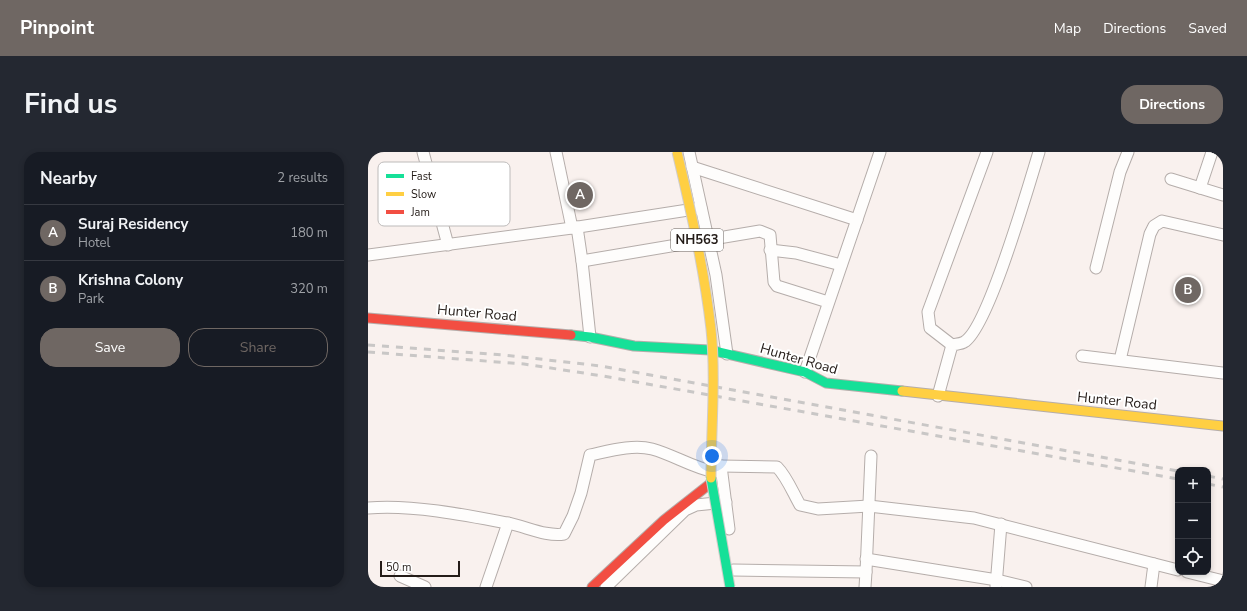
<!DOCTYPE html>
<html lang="en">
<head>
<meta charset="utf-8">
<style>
	body { margin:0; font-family:"Nunito Sans",sans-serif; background:#242831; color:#f1f3f6 }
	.controls { position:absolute; right:12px; bottom:12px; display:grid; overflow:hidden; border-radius:8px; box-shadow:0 2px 6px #0003 }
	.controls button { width:36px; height:36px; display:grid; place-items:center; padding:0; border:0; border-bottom:1px solid #363941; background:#171b24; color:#f1f3f6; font:20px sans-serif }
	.scale { position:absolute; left:12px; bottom:10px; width:80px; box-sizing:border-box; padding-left:4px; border:2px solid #241c18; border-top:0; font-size:11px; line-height:14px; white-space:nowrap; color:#241c18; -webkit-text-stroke:3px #fff; paint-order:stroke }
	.you { position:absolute; left:344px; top:304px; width:14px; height:14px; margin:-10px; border:3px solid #fff; border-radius:50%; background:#1a73e8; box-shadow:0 0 0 6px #1a73e833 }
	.badge { display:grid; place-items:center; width:26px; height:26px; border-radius:50%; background:#6f6763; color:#fff; font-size:13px; font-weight:700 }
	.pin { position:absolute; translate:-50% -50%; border:2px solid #fff; box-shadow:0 1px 4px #0006 }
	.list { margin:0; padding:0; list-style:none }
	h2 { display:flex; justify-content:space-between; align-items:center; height:52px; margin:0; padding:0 16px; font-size:17px }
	h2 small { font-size:13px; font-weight:400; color:#9ea1a6 }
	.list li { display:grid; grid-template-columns:26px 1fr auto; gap:12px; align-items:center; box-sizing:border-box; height:56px; padding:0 16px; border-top:1px solid #363941 }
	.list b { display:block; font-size:15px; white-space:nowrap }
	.list p { margin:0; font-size:13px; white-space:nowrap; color:#9ea1a6 }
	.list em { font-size:13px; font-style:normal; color:#9ea1a6 }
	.actions { display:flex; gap:8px; padding:12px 16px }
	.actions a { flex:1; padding:9px 0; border:1px solid #6f6763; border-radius:16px; text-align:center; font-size:14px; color:#6f6763 }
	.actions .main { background:#6f6763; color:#fff }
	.icon { flex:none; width:22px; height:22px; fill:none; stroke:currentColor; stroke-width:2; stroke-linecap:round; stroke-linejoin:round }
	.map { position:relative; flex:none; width:855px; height:435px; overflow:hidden; border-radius:16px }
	header { display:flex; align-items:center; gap:24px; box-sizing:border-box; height:56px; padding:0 20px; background:#6f6763; color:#fff }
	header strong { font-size:19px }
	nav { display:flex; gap:22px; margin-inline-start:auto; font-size:14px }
	.intro { display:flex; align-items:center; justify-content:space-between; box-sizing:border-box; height:96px; padding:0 24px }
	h1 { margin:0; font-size:28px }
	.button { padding:10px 18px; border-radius:16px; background:#6f6763; color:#fff; font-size:14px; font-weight:700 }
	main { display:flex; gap:24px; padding:0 24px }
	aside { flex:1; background:#171b24; border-radius:16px; box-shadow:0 2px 6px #0003 }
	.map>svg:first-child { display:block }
</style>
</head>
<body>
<header>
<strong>Pinpoint</strong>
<nav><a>Map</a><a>Directions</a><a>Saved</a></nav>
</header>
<div class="intro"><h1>Find us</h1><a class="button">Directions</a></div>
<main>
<aside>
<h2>Nearby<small>2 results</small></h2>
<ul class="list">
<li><span class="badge">A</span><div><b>Suraj Residency</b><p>Hotel</p></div><em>180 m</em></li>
<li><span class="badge">B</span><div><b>Krishna Colony</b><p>Park</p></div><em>320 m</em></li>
</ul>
<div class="actions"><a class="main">Save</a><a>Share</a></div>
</aside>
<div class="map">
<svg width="855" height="435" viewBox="0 0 855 435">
	<rect width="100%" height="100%" fill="#f9f1ee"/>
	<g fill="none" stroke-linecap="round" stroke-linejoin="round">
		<defs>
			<g id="street">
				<path d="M 55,0 L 80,93"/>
				<path d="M 188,0 L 204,76"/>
				<path d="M 321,0 L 348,123 L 359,202"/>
				<path d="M 324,15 L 489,68"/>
				<path d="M 803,27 L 855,43"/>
				<path d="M 832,36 L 844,0"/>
				<path d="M 209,75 L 214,109 L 222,185"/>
				<path d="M 402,98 L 428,101 L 473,113"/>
				<path d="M 0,103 L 204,76 L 333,56"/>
				<path d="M 214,109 L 392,79 L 402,83 L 406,130 L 409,134 L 460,150"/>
				<path d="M 728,116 L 752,20 L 760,0"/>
				<path d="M 584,193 L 562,176 L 560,160 L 619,0"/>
				<path d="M 714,204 L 855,221"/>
				<path d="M 752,208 L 782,82 L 786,74 L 794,69 L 855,83"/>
				<path d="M 437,220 L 512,0"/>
				<path d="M 570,244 L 584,193 C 588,192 593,192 596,190 C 620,177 661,32 671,0"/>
				<path d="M 353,314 L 409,315 C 419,325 425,341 432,353 L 450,357 L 501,354 L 606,366 L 810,418"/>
				<path d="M 353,314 L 361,377"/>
				<path d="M 0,356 C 42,352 98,363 139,371 C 157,374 178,385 196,382 L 205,364 L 213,341 L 222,303 C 241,299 265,292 284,297 C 306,303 325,316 347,320"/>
				<path d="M 498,407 L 629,428 L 658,435"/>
				<path d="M 365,418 L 498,420 L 503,304"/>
				<path d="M 819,420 L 855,429"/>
				<path d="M 32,424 L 57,435"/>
				<path d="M 628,434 L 633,372"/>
				<path d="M 118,435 L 140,371"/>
				<path d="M 238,435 L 317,358 L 328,353 L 358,350"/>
				<path d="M 497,435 L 498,420"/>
				<path d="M 783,435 L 786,412"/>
			</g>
			<path id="fast" d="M 203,183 L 222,185 L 266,194 L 342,198 L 437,220 L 458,231 L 534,239"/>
			<path id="slow" d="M 534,239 L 855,274"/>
			<g id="jam">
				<path d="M 0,166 L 203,183"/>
				<path d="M 224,435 L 296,368 L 343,331"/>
			</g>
		</defs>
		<!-- street casing -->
		<use href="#street" stroke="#b5adaa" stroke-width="13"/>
		<!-- fast casing -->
		<use href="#fast" stroke="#b5adaa" stroke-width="11"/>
		<!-- slow casing -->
		<use href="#slow" stroke="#b5adaa" stroke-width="11"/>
		<!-- jam casing -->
		<use href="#jam" stroke="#b5adaa" stroke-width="11"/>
		<!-- street -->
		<use href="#street" stroke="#fefdfc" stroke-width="11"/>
		<!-- fast -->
		<use href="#fast" stroke="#16e098" stroke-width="9"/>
		<!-- slow -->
		<use href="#slow" stroke="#ffcf43" stroke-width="9"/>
		<!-- jam -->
		<use href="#jam" stroke="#f24e42" stroke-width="9"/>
		<!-- rail -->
		<g stroke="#c9c7c6" stroke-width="3" stroke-dasharray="7 7" stroke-linecap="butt">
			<path d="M 0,193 L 136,203 L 233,214 L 810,319"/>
			<path d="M 0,200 L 156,212 L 235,224 L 810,327"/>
			<path d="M 840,324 L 855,327"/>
			<path d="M 840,332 L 855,335"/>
		</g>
		<defs>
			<path id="fast-bridge" d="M 343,326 L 362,435"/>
			<path id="slow-bridge" d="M 309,0 C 323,59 336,117 343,177 C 348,226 343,277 343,326"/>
		</defs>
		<!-- fast-bridge casing -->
		<use href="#fast-bridge" stroke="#d1cdca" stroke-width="11" stroke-linecap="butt"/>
		<!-- slow-bridge casing -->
		<use href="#slow-bridge" stroke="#d1cdca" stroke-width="11" stroke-linecap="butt"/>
		<!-- fast-bridge -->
		<use href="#fast-bridge" stroke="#16e098" stroke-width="9"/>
		<!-- slow-bridge -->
		<use href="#slow-bridge" stroke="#ffcf43" stroke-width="9"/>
	</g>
	<g text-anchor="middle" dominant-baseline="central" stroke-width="4" stroke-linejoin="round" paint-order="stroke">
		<!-- shield labels -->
		<rect fill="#fff" stroke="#66605d" stroke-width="1" x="303" y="77" width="52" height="22" rx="3"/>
		<g font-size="13" font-weight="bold" fill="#241c18">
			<text x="329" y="88">NH563</text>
		</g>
		<!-- street labels -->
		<g font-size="14" fill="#241c18" stroke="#fff">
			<text transform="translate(109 161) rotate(5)">Hunter Road</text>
			<text transform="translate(431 207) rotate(16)">Hunter Road</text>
			<text transform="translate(749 249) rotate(6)">Hunter Road</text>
		</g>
	</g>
	<!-- legend -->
	<rect x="10" y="10" width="132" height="64" rx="6" fill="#fff" stroke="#bdbbba" stroke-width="1"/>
	<rect x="18" y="22" width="18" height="4" fill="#16e098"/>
	<rect x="18" y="40" width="18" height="4" fill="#ffcf43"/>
	<rect x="18" y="58" width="18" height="4" fill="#f24e42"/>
	<g font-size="11" fill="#241c18">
		<text x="43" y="28">Fast</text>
		<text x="43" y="46">Slow</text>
		<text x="43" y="64">Jam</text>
	</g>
</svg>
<div class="controls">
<button>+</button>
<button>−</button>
<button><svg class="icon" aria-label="locate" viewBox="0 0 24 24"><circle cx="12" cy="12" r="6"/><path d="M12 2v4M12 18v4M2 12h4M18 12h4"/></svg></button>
</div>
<div class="scale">50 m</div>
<div class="you"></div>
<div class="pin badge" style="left:212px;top:43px">A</div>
<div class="pin badge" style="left:820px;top:138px">B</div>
</div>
</main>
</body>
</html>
